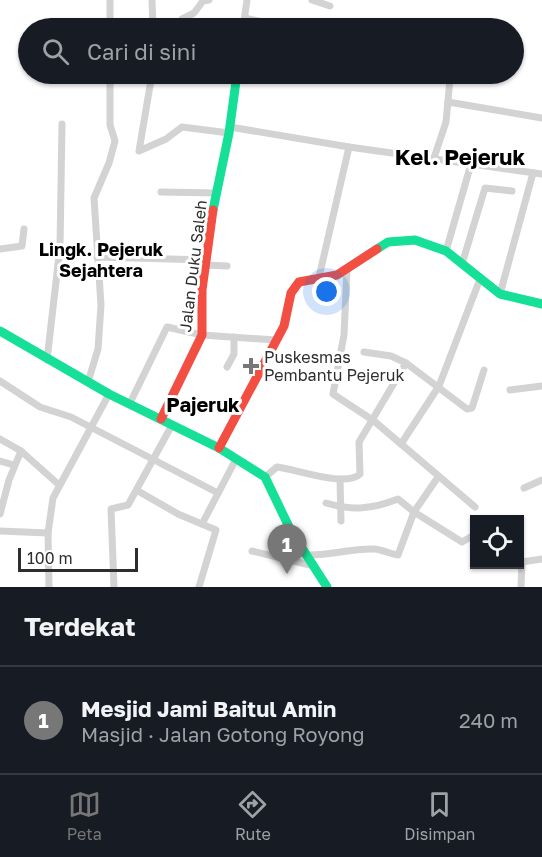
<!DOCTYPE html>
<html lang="id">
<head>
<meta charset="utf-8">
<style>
	body { margin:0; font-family:"Golos Text",sans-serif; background:#20242c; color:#f1f3f6 }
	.controls { position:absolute; right:18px; bottom:18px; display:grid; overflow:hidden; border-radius:0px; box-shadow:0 2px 4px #0004 }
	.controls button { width:54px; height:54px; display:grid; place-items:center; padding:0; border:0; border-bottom:2px solid #363941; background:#171b24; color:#f1f3f6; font:30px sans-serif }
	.scale { position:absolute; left:18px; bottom:15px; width:120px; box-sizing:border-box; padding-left:6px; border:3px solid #2e2e2e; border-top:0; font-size:16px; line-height:21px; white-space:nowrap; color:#2e2e2e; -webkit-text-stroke:4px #fff; paint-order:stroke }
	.you { position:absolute; left:327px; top:292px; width:21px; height:21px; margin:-15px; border:4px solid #fff; border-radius:50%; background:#1a73e8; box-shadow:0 0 0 9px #1a73e833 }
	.badge { display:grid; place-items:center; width:39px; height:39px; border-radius:50%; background:#777; color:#fff; font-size:20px; font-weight:700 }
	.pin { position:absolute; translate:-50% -50px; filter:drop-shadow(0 2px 3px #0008) }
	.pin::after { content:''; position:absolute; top:32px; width:21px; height:18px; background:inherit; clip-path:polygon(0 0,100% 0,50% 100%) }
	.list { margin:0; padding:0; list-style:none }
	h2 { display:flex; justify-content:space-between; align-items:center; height:78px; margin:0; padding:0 24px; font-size:26px }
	h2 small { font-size:20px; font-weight:400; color:#9ea1a6 }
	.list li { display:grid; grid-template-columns:39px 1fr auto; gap:18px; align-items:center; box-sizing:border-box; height:108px; padding:0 24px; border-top:2px solid #363941 }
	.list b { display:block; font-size:22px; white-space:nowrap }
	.list p { margin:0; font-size:20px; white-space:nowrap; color:#9ea1a6 }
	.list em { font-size:20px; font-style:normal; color:#9ea1a6 }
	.icon { flex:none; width:33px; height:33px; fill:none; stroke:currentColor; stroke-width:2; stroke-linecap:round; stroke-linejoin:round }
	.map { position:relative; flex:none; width:542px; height:587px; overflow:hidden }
	.search { position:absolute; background:#171b24; box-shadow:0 2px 4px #0004; left:18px; right:18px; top:18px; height:66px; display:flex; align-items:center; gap:15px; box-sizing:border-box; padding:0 21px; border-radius:33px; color:#9ea1a6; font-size:22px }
	.sheet { height:186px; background:#171b24 }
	nav { display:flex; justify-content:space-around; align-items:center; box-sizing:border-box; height:84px; border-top:2px solid #363941; background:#171b24; font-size:16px; color:#9ea1a6 }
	nav a { display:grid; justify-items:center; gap:3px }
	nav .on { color:#777 }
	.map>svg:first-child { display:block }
</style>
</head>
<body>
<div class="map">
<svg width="542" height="587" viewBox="0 0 542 587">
	<rect width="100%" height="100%" fill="#fff"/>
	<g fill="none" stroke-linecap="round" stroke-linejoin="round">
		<!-- street -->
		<g stroke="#d3d3d3" stroke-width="7">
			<path d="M 110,0 L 110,28"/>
			<path d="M 152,0 L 153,28"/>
			<path d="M 312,0 L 330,6"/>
			<path d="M 245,18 L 275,25"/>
			<path d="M 182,19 L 194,13 L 203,1 L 209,0"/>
			<path d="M 243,28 L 247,0"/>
			<path d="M 152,74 L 139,151 L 166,139 L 182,127 L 229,133"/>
			<path d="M 426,74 L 447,76 L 450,79 L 446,122 L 434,158"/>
			<path d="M 448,102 L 542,118"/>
			<path d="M 230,127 L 349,147 L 542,174"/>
			<path d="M 161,192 L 217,193"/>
			<path d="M 0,249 L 22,246 L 24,229"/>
			<path d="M 446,251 L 471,164"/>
			<path d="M 97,257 L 206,260"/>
			<path d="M 462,264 L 485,188 L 512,191"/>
			<path d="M 205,265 L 227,266"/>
			<path d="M 347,269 L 344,335 L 333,394 L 374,421 L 475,507"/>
			<path d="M 319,277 L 349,147"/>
			<path d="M 500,294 L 533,173"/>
			<path d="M 47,360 L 60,247 L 62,124"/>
			<path d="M 406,363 L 467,409 L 472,408 L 484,370"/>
			<path d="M 227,367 L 234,354 L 234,337"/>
			<path d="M 0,381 L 40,407 L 71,417 L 218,493"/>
			<path d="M 88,382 L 98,349 L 101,305 L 94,198 L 109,163 L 115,141 L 110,125 L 110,74"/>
			<path d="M 510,390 L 542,386"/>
			<path d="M 130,403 L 167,327 L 202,335 L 276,340"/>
			<path d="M 0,439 L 21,451 L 58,484"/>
			<path d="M 401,444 L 439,386 L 480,279"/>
			<path d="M 0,461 L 14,465"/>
			<path d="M 265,477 L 277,467 C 296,469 346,488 360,474 L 359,442 L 406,363 L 391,356 L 364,352"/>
			<path d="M 340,479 L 341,521"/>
			<path d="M 524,488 L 542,480"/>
			<path d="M 138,491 L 178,514 L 216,530 L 199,587"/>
			<path d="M 326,503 C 353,511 372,509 398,499 L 414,512 L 438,477"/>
			<path d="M 0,514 L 9,480 L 21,451"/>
			<path d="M 202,524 L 236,459"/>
			<path d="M 0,531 L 48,533"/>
			<path d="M 252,551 L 314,566"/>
			<path d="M 307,555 C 330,556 351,548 375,549 C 383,550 391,554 398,555 L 414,512 L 462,542 L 474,535"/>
			<path d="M 49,587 L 48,533 L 53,498 L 109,394"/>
			<path d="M 114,587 L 111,509 L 128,505 L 172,425"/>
			<path d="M 521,587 L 522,562 L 542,559"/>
		</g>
		<!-- fast -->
		<g stroke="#16e098" stroke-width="9">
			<path d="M 213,210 L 229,133 L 237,74"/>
			<path d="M 377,249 L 388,242 L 415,240 L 446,251 L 500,294 L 542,304"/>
			<path d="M 0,331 L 109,394 L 219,448 L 265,477 L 291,531 L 327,587"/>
		</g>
		<!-- jam -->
		<g stroke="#f24e42" stroke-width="9">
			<path d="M 161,419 L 202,335 L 202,290 L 213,210"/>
			<path d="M 219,448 L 284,326 L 291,293 L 299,282 L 337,275 L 377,249"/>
		</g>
	</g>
	<!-- markers -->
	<path fill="#777" stroke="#fff" stroke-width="2" d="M248 357h6v6h6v6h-6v6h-6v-6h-6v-6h6z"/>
	<g text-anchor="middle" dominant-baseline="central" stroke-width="6" stroke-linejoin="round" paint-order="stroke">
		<!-- street labels -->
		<g font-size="16" fill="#2e2e2e" stroke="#fff">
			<text transform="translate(193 266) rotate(-83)">Jalan Duku Saleh</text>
		</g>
		<!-- poi labels -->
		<g font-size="16" fill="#2e2e2e" stroke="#fff" text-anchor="start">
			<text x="264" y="357">Puskesmas<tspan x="264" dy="18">Pembantu Pejeruk</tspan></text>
		</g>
		<!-- neighbourhood labels -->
		<g font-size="18" font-weight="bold" fill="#000" stroke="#fff">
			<text x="101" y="249">Lingk. Pejeruk<tspan x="101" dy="21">Sejahtera</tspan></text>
		</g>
		<!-- quarter labels -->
		<g font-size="20" font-weight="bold" fill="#000" stroke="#fff">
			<text x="203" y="404">Pajeruk</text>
		</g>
		<!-- district labels -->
		<g font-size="22" font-weight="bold" fill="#000" stroke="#fff">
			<text x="460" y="156">Kel. Pejeruk</text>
		</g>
	</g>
</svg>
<div class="controls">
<button><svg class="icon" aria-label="locate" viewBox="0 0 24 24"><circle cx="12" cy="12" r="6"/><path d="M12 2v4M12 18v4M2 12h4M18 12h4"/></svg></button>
</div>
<div class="scale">100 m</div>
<div class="you"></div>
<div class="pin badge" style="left:287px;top:574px">1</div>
<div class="search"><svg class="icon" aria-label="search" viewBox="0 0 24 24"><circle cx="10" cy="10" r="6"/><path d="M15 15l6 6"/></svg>Cari di sini</div>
</div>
<section class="sheet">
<h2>Terdekat<small></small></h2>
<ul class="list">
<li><span class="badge">1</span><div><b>Mesjid Jami Baitul Amin</b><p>Masjid · Jalan Gotong Royong</p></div><em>240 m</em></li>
</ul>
</section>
<nav>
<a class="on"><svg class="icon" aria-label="map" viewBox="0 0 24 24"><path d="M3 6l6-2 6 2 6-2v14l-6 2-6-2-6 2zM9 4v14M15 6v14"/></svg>Peta</a>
<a><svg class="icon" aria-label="directions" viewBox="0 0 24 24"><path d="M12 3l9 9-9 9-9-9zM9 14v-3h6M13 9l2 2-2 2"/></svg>Rute</a>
<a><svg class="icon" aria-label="saved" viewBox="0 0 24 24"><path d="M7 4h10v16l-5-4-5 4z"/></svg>Disimpan</a>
</nav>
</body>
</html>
